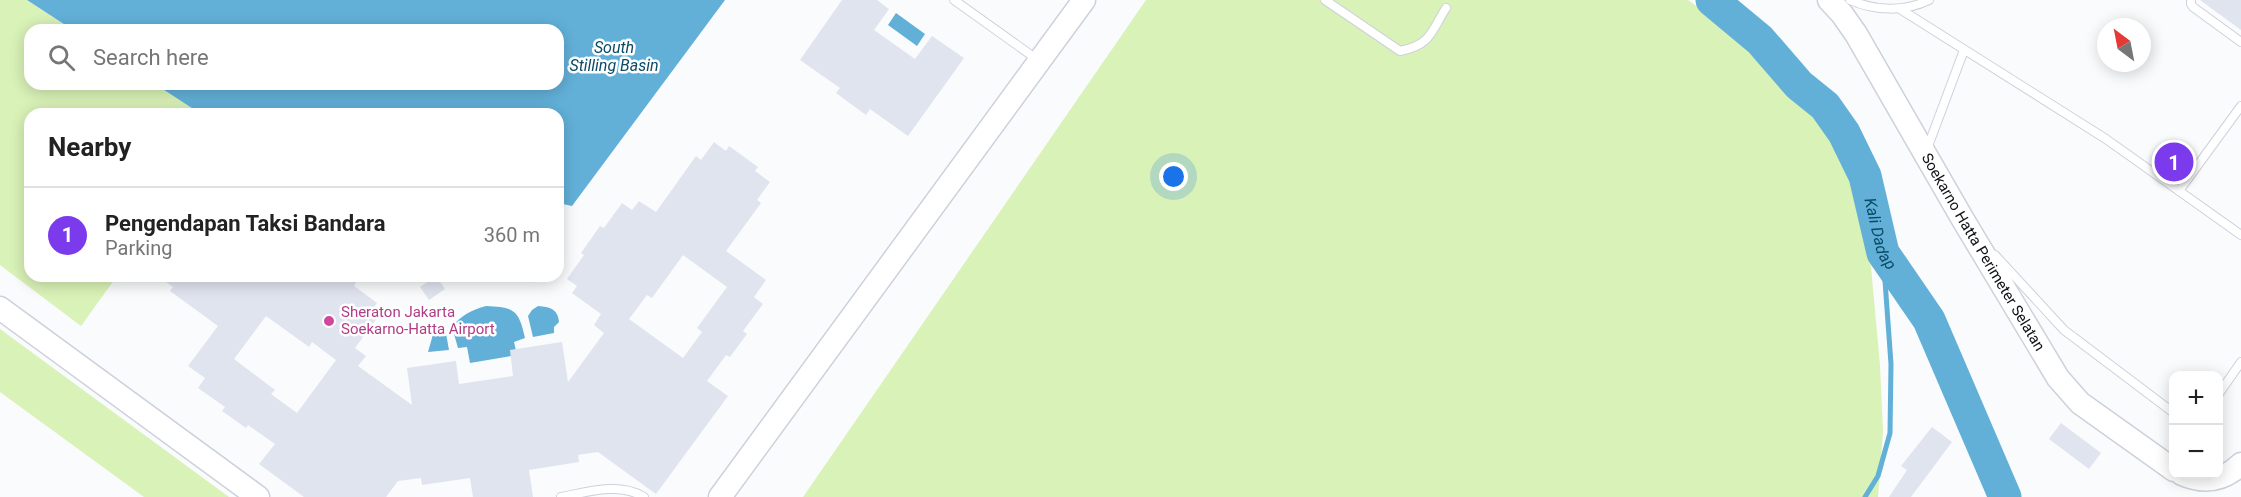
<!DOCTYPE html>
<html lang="en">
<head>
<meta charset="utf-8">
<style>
	body { margin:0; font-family:Roboto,sans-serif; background:#f2f2f2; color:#222 }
	.controls { position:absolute; right:18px; bottom:18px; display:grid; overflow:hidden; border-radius:12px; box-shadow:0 3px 15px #0003 }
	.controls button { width:54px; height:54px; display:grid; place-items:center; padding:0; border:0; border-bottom:2px solid #e0e0e0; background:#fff; color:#222; font:30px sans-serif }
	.compass { position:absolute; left:2097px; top:18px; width:54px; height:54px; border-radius:50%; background:#fff; box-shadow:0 3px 15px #0003; rotate:328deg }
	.you { position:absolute; left:1174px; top:177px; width:21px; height:21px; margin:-15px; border:4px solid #fff; border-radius:50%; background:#1a73e8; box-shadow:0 0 0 9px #1a73e833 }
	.badge { display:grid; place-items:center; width:39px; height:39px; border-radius:50%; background:#7c3aed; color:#fff; font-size:20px; font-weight:700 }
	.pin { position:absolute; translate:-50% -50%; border:3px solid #fff; box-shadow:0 2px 6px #0006 }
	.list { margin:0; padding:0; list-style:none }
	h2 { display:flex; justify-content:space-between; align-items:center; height:78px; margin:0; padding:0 24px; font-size:26px }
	h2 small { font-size:20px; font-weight:400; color:#767676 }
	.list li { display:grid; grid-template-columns:39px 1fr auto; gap:18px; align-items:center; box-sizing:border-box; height:96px; padding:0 24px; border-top:2px solid #e0e0e0 }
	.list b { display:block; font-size:22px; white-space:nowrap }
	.list p { margin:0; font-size:20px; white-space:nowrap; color:#767676 }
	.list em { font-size:20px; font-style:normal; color:#767676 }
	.icon { flex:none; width:33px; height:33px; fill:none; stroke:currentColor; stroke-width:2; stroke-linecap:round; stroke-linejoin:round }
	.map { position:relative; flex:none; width:2241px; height:497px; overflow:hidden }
	.search { position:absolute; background:#fff; box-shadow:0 3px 15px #0003; left:24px; top:24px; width:540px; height:66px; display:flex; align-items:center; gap:15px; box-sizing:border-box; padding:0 21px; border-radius:18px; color:#767676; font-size:22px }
	.panel { position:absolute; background:#fff; box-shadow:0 3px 15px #0003; left:24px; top:108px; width:540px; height:174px; border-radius:18px }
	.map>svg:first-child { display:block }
</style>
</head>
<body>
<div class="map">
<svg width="2241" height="497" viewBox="0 0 2241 497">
	<rect width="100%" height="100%" fill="#fafbfd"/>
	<!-- green -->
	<g fill="#d9f2b7">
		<path d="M 0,0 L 27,0 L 73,30 L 30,30 L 30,84 L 155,84 L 201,114 L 30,114 L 30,276 L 117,276 L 81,326 L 0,265 Z"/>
		<path d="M 1146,0 L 1688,0 L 1752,46 L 1837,142 L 1852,184 L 1870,256 L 1880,365 L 1883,432 L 1878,497 L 803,497 Z"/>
		<path d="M 0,329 L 229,497 L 144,497 L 0,392 Z"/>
	</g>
	<!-- water -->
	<g fill="#62b0d8">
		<path d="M 27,0 L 725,0 L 572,206 L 558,203 L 558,114 L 201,114 L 155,84 L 558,84 L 558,30 L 73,30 Z"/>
		<path d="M 896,13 L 925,34 L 917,46 L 888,25 Z"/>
		<path d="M 486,306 C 514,307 519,310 525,338 L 514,342 L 517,355 L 470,363 L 467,347 L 458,348 L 452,327 C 461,315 472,310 486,306 Z"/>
		<path d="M 538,306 C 550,307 558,309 559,322 L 554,327 L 554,333 L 533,337 L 528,316 L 532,310 Z"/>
		<path d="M 436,324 L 445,328 L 449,350 L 428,352 Z"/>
	</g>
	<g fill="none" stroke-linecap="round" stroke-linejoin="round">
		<!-- stream -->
		<path stroke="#62b0d8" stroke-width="5" d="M 1865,497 L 1878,476 L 1890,433 L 1891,364 L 1883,253"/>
		<!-- river -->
		<path stroke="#62b0d8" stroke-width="33" id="s1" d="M 1712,0 L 1760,40 L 1799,85 L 1825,106 L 1844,133 L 1865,176 L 1883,253 L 1929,320 L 2005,497"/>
	</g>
	<!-- building -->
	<g fill="#e0e4ee" fill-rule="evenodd">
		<path d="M 842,0 L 877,0 L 889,9 L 874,30 L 915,59 L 932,36 L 964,58 L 908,136 L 870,109 L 866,115 L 836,93 L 840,88 L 800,60 Z"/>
		<path d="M 2200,0 L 2241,0 L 2241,30 Z"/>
		<path d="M 714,142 L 726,151 L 729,146 L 758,167 L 755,171 L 770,182 L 757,200 L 761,203 L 726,251 L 766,280 L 754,297 L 763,304 L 743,331 L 747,334 L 730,357 L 726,355 L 707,381 L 728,396 L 656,494 L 598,452 L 578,455 L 579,462 L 529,470 L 533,497 L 473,497 L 470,478 L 422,485 L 421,478 L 398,481 L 386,497 L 304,497 L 259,464 L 275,444 L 248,425 L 246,428 L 222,411 L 225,407 L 198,388 L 205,378 L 188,366 L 218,326 L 170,291 L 173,287 L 158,276 L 347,276 L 356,283 L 354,286 L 377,303 L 370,313 L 377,318 L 355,348 L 366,356 L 358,366 L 412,405 L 407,368 L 456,361 L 459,384 L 513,376 L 510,350 L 562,342 L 568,382 L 604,333 L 594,325 L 601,314 L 572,293 L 577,286 L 567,279 L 584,255 L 581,253 L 600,226 L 604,228 L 622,203 L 632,210 L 639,201 L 656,212 L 696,156 L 701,160 ZM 683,255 L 727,287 L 697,328 L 702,332 L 683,358 L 629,319 L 647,295 L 652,298 ZM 266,316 L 309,347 L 312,342 L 336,360 L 297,413 L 271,394 L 275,390 L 234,359 Z"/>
		<path d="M 436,276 L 445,289 L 429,300 L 420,287 Z"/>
		<path d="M 2061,423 L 2101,453 L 2089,469 L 2049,439 Z"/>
		<path d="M 1932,427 L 1952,442 L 1911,497 L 1889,497 L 1907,470 L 1901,466 Z"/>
	</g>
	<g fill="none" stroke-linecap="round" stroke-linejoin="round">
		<defs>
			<g id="lane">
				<path d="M 954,0 L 1038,60"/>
				<path d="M 1325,0 L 1400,51 C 1431,45 1431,32 1446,8"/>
				<path d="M 1850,0 C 1875,11 1905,12 1929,0"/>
				<path d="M 2191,0 L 2191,4 L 2193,7 L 2241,42"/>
				<path d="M 1900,9 L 2106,139 L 2241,235"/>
				<path d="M 1927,149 L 1964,50"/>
				<path d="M 2179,191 L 2241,106"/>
				<path d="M 1995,255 L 2064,330 L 2174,413"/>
				<path d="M 2218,395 L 2241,362"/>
				<path d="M 561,497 C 588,492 619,482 644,497"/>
			</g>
			<g id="secondary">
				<path id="s2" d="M 1829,0 L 1842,14 L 1856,34 L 1962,218 L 2058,378 L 2080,403 L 2174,470"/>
				<path d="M 0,308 L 258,497"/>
				<path d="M 2182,474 C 2205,484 2223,481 2241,464"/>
				<path d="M 720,497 L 1084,0"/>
			</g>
		</defs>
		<!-- lane casing -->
		<use href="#lane" stroke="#cdd1db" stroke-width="10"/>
		<!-- secondary casing -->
		<use href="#secondary" stroke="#cdd1db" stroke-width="25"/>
		<!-- lane -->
		<use href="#lane" stroke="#fff" stroke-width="8"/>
		<!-- secondary -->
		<use href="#secondary" stroke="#fff" stroke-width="22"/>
	</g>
	<!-- markers -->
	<circle fill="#d1479c" stroke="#fff" stroke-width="2" cx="329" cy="321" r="6"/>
	<g text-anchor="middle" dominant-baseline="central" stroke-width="5" stroke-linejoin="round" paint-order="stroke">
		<!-- street labels -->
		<g font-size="15" fill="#0f1114" stroke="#fff">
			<text stroke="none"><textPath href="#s2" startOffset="296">Soekarno Hatta Perimeter Selatan</textPath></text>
		</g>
		<!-- hotel labels -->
		<g font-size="15" fill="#b23c85" stroke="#fff" text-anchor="start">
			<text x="341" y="312">Sheraton Jakarta<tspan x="341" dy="17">Soekarno-Hatta Airport</tspan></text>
		</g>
		<!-- water labels -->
		<g font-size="16" font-style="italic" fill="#094b67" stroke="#fff">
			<text x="614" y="47">South<tspan x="614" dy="18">Stilling Basin</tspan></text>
			<text stroke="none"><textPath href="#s1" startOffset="296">Kali Dadap</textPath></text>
		</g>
	</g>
</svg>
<div class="controls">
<button>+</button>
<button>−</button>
</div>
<svg class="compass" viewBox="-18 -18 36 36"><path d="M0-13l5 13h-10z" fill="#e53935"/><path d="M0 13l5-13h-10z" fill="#767676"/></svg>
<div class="you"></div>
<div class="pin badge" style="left:2174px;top:162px">1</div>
<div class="search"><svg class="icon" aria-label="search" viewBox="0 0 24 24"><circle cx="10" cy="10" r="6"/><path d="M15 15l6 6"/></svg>Search here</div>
<section class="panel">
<h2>Nearby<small></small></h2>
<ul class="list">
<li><span class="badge">1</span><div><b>Pengendapan Taksi Bandara</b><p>Parking</p></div><em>360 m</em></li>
</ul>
</section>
</div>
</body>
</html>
